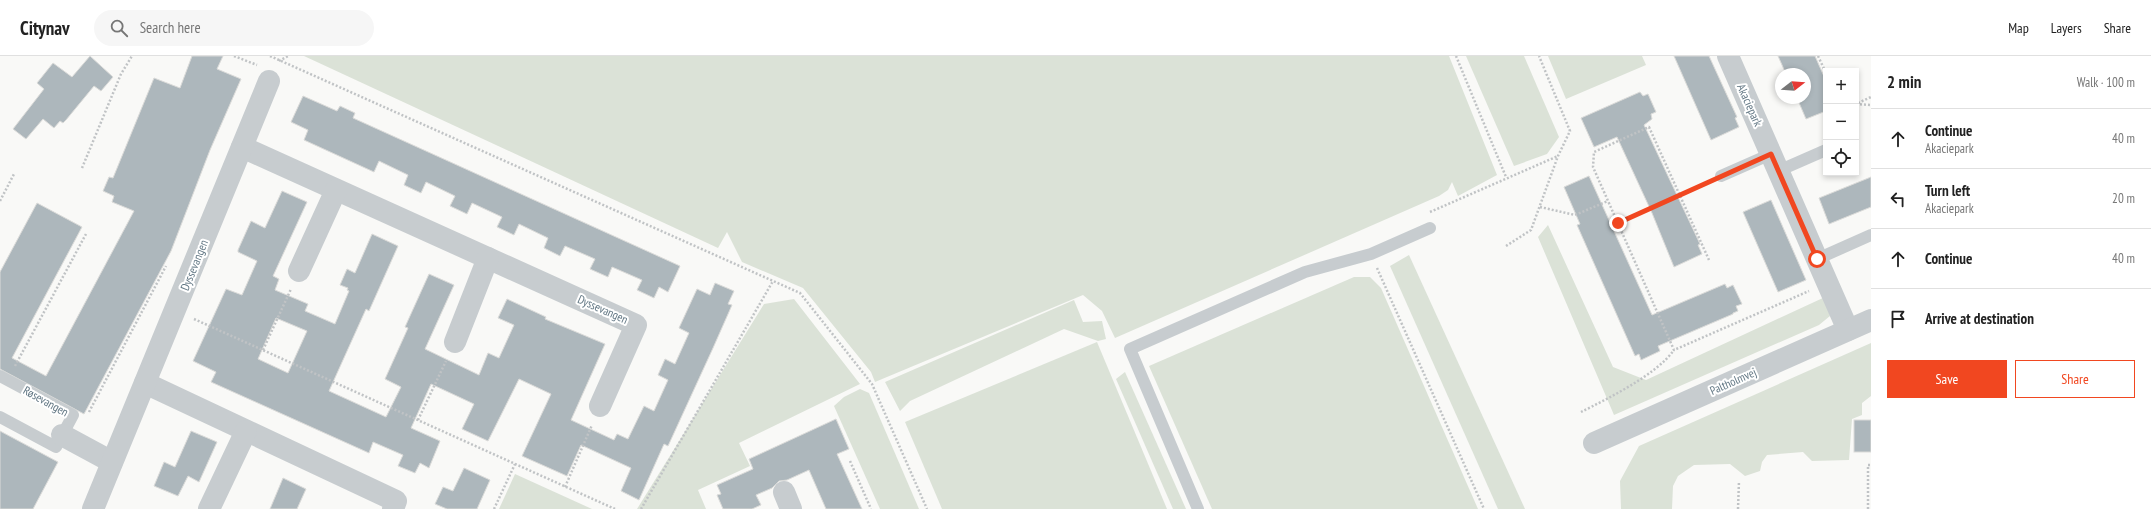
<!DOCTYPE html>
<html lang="en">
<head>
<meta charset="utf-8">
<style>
	body { margin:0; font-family:"PT Sans Narrow",sans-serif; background:#f6f6f6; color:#222 }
	.controls { position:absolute; right:12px; top:12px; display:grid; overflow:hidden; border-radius:0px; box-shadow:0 2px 6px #0003 }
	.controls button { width:36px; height:36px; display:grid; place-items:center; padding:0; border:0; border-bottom:1px solid #e0e0e0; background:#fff; color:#222; font:20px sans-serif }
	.compass { position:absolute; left:1775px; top:12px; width:36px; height:36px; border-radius:50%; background:#fff; box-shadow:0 2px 6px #0003; rotate:73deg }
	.stop { position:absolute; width:12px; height:12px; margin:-9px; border:3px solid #f14720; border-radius:50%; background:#fff }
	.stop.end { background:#f14720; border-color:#fff; box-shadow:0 1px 4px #0008 }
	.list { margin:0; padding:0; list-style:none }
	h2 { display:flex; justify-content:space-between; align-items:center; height:52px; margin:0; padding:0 16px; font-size:17px }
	h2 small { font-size:13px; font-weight:400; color:#767676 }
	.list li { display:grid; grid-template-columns:26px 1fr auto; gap:12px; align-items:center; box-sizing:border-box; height:60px; padding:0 16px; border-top:1px solid #e0e0e0 }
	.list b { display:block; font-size:15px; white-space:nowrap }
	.list p { margin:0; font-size:13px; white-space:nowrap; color:#767676 }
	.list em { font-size:13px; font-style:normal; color:#767676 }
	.actions { display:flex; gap:8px; padding:12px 16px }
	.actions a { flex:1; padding:9px 0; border:1px solid #f14720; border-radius:0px; text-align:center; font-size:14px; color:#f14720 }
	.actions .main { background:#f14720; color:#fff }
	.icon { flex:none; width:22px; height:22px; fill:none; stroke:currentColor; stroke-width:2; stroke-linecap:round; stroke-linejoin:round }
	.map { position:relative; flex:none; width:1871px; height:453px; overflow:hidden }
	header { display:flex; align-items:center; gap:24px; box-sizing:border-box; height:56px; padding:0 20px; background:#fff; border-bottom:1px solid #e0e0e0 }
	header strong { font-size:19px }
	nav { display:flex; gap:22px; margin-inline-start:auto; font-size:14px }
	.search { width:280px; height:36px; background:#f6f6f6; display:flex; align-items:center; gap:10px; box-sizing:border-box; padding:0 14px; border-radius:22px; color:#767676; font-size:15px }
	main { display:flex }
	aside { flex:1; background:#fff }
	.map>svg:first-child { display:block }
</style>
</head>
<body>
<header>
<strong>Citynav</strong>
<div class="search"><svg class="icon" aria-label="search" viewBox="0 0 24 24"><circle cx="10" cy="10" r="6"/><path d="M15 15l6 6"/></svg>Search here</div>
<nav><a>Map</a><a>Layers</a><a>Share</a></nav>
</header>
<main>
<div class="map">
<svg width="1871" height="453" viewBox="0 0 1871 453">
	<rect width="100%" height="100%" fill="#f9f9f7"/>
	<!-- green -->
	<g fill="#dbe2d7">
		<path d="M 304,0 L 1449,0 L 1497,119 L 1458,140 L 1452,126 L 1448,134 L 1439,140 L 1115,282 L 1102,255 L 1083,239 L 875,326 L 871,316 L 803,232 L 742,206 L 727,176 L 718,192 Z"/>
		<path d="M 1466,0 L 1524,0 L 1559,81 L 1547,98 L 1514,110 Z"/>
		<path d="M 1548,0 L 1642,0 L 1646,9 L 1566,43 Z"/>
		<path d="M 1548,169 L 1613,311 L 1646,324 L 1825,241 L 1830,260 L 1819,269 L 1614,359 L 1538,181 Z"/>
		<path d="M 1409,199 L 1525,453 L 1498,453 L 1390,210 Z"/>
		<path d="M 1354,221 L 1370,221 L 1381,232 L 1478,453 L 1212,453 L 1149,310 Z"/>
		<path d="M 794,243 L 860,328 L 739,387 L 750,410 L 698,434 L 706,453 L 637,453 L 764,248 Z"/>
		<path d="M 1074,244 L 1083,266 L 1102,265 L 1106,283 L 1098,285 L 1064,273 L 910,345 L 900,355 L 885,326 Z"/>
		<path d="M 1097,286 L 1167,453 L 942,453 L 905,366 Z"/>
		<path d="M 1871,287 L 1871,340 L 1862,347 L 1862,359 L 1852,363 L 1849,404 L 1812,405 L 1803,396 L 1767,399 L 1762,406 L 1760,415 L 1745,420 L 1730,408 L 1694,409 L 1678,420 L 1673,430 L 1672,453 L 1621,453 L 1620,425 L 1639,390 Z"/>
		<path d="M 1125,316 L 1186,453 L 1173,453 L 1116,323 Z"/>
		<path d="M 860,333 L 869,337 L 919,453 L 880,453 L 834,350 L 844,341 Z"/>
		<path d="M 515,418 L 592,453 L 499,453 Z"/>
	</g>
	<!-- building -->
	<g fill="#adb7bc" stroke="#dbdbd9" fill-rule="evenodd">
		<path d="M 90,0 L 113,21 L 101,35 L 94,30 L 66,64 L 63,67 L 60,65 L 54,72 L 43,63 L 26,83 L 13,73 L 44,33 L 37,27 L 53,7 L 72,21 Z"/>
		<path d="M 192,0 L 223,0 L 217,13 L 241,23 L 210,94 L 171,195 L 84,358 L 0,313 L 0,216 L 37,147 L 82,171 L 12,302 L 46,320 L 134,155 L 112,146 L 114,140 L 103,135 L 109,121 L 113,122 L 154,22 L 180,32 Z"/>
		<path d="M 1674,0 L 1709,0 L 1737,61 L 1735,62 L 1739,71 L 1711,84 Z"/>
		<path d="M 1778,0 L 1815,0 L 1826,25 L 1826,55 L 1806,63 L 1797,42 L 1805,42 L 1805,18 L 1786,18 Z"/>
		<path d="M 1640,36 L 1643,40 L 1648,38 L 1656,56 L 1651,58 L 1652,63 L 1644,69 L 1700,188 L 1698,189 L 1702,198 L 1674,211 L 1652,157 L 1617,81 L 1594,91 L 1581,62 Z"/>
		<path d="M 303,40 L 337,55 L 340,50 L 355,57 L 353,62 L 680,210 L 668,236 L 659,231 L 654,242 L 637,234 L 642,224 L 612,211 L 608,221 L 590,213 L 595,203 L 565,190 L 560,200 L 544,192 L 548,182 L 519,168 L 514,179 L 497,171 L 502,161 L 472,147 L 467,158 L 450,150 L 455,140 L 426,126 L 421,137 L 404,129 L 408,119 L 379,105 L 374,116 L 304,84 L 308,74 L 291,66 Z"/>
		<path d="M 1589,120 L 1652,259 L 1725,228 L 1727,232 L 1733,229 L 1742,248 L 1736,250 L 1738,255 L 1733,257 L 1733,258 L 1658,290 L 1660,295 L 1641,304 L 1639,298 L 1635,300 L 1577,169 L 1580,168 L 1564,131 Z"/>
		<path d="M 1871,121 L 1871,151 L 1829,168 L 1819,142 Z"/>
		<path d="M 282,135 L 307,146 L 273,220 L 279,223 L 275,234 L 308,248 L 305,255 L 335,268 L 349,235 L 347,234 L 348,232 L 340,229 L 347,213 L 355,217 L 372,178 L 398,190 L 369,255 L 366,253 L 329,335 L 386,361 L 401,331 L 385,323 L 408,272 L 405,271 L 429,218 L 454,229 L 425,293 L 479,319 L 488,297 L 499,302 L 514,269 L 498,262 L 507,243 L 546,261 L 545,263 L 605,288 L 571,364 L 614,384 L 617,378 L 628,383 L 644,350 L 654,355 L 668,324 L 658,319 L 665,303 L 675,308 L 689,277 L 679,272 L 697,233 L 710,239 L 715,227 L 734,235 L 728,248 L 732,249 L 713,292 L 668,390 L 664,388 L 639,444 L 621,435 L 631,412 L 581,389 L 567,420 L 522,400 L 551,338 L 519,323 L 488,385 L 462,373 L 474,348 L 431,328 L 411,372 L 440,385 L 429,412 L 420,407 L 415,417 L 398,410 L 403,399 L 373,386 L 369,397 L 211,326 L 216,316 L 193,305 L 226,233 L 242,239 L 257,205 L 238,196 L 238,194 L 251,165 L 265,172 ZM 276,262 L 307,275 L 288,317 L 258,303 Z"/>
		<path d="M 1771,144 L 1806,224 L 1778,236 L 1743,156 Z"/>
		<path d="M 836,363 L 849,393 L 837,398 L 862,453 L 826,453 L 809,414 L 787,424 L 779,425 L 772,432 L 756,439 L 761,449 L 752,453 L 723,453 L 717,439 L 721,438 L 717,429 L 753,413 L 749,403 Z"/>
		<rect x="1854" y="364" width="17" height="32"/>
		<path d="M 0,375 L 58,406 L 33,453 L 0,453 Z"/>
		<path d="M 191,375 L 217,386 L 199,426 L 188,420 L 178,440 L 154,430 L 164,406 L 175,411 Z"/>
		<path d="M 464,412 L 490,424 L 477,453 L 447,453 L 435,448 L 443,431 L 453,435 Z"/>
		<path d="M 283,422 L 306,433 L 297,453 L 270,453 Z"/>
	</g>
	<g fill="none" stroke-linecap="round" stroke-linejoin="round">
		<!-- path -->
		<g stroke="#c0c3c5" stroke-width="2.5" stroke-dasharray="2 2" stroke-linecap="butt">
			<path d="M 234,0 L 257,9"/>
			<path d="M 270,0 L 800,237 L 872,328 L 927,453"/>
			<path d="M 1456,0 L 1506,121"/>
			<path d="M 1818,0 L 1826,17"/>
			<path d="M 279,5 L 288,0"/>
			<path d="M 1858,47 L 1871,41"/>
			<path d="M 1856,48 L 1871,49"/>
			<path d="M 82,112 L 121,18 L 132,0"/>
			<path d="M 0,145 L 14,118"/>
			<path d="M 1540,151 L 1575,159 L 1608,145"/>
			<path d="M 1430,156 L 1558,100"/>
			<path d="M 1618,167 L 1707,127"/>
			<path d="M 1506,190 L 1531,174 L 1558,100 L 1570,75 L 1539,0"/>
			<path d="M 1709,204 L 1649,71 L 1594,96 L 1593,111 L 1674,294 L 1809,235"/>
			<path d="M 1377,212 L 1484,453"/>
			<path d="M 194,263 L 615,453"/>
			<path d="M 263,294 L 291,233"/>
			<path d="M 15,310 L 86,178"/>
			<path d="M 89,356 L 166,210"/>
			<path d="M 1581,356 C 1609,342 1656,319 1674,294"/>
			<path d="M 418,364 L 446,305"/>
			<path d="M 850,405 L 871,453"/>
			<path d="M 565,431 L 592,369"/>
			<path d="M 494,453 L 515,408"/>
			<path d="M 641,453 L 773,225"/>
			<path d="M 1738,453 L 1739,425"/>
			<path d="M 1868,453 L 1868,409 L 1871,409"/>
		</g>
		<!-- service -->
		<g stroke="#c7cccf" stroke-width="12">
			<path d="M 1778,115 L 1826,94"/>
			<path d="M 1721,120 L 1771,98"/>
			<path d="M 1817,203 L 1871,179"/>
			<path d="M 0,320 L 73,359 L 56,391 L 0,361"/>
			<path d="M 1198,453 L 1130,293 L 1305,216 L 1371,198 L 1430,172"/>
		</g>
		<!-- minor -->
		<g stroke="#c7cccf" stroke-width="22">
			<path d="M 1728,0 L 1848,274"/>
			<path d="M 242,91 L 636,269 L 600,350"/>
			<path d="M 299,215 L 336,134"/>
			<path d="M 455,286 L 488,202"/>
			<path d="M 145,327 L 396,445 L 393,453"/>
			<path d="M 62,379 L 112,406"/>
			<path d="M 1594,387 L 1871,264"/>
			<path d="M 784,436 L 791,453"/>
			<path d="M 93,453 L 269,25"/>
			<path d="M 209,453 L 246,375"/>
		</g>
	</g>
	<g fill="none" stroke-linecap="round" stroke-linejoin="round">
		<!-- route -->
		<path stroke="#f14720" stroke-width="5" d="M 1618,167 L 1771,98 L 1817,203"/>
	</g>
	<g text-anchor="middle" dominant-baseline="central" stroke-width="4" stroke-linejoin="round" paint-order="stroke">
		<!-- street labels -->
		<g font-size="12" fill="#627784" stroke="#fff">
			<text transform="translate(1750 49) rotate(66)">Akaciepark</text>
			<text transform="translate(194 209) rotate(-68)">Dyssevangen</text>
			<text transform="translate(603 253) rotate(24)">Dyssevangen</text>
			<text transform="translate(1733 325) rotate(-24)">Paltholmvej</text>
			<text transform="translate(46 345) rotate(29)">Røsevangen</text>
		</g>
	</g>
</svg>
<div class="controls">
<button>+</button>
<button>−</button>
<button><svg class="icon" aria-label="locate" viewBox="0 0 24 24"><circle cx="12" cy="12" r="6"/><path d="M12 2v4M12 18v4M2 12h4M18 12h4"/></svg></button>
</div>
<svg class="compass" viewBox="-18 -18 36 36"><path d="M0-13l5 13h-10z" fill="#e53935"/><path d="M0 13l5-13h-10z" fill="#767676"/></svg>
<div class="stop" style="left:1817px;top:203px"></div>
<div class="stop end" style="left:1618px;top:167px"></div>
</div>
<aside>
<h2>2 min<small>Walk · 100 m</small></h2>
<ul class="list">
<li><svg class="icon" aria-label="ahead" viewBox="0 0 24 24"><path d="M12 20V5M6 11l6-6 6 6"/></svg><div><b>Continue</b><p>Akaciepark</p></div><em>40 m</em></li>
<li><svg class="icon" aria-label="left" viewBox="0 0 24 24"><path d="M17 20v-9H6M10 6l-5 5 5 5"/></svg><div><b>Turn left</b><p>Akaciepark</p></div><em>20 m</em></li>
<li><svg class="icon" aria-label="ahead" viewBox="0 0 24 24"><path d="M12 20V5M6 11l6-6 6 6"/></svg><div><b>Continue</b></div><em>40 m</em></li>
<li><svg class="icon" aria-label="arrive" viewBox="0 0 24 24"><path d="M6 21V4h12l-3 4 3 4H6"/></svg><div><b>Arrive at destination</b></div></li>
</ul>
<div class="actions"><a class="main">Save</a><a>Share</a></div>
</aside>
</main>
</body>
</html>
